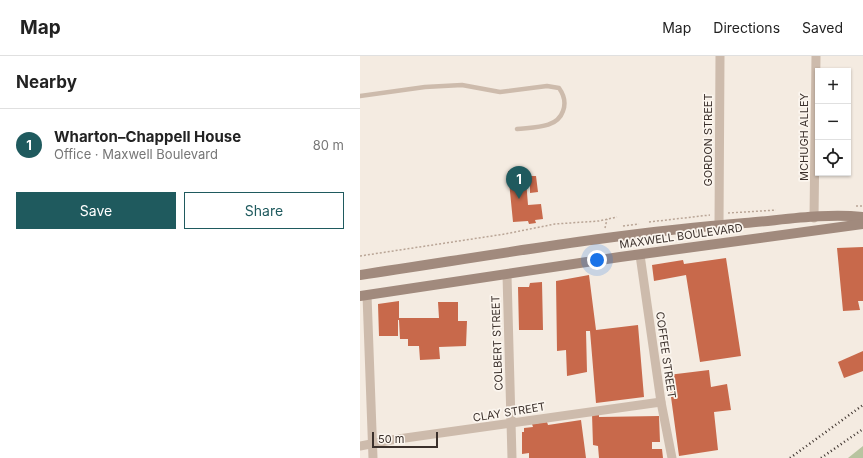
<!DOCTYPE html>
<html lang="en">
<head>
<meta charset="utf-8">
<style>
	body { margin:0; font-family:Inter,sans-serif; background:#f2f2f2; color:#222 }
	.controls { position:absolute; right:12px; top:12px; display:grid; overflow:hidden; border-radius:0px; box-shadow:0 1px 3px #0004 }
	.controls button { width:36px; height:36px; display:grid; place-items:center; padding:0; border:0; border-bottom:1px solid #e0e0e0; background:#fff; color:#222; font:20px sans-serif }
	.scale { position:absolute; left:12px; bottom:10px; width:66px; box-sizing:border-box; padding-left:4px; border:2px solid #3b302b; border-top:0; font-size:11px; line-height:14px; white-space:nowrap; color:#3b302b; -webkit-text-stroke:3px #fbf5ee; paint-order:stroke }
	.you { position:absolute; left:237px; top:204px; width:14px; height:14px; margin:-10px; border:3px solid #fff; border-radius:50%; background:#1a73e8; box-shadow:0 0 0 6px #1a73e833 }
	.badge { display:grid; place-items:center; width:26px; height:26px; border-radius:50%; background:#1f5a5e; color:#fff; font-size:13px; font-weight:700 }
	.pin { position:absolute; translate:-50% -33px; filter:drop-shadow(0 1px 2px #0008) }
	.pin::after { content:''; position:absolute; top:21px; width:14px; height:12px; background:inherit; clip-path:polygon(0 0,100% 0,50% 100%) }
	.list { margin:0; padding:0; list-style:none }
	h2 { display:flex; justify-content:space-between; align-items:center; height:52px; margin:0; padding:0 16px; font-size:17px }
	h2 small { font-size:13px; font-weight:400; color:#767676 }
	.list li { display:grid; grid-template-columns:26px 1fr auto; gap:12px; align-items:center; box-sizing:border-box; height:72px; padding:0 16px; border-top:1px solid #e0e0e0 }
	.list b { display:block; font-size:15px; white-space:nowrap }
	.list p { margin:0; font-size:13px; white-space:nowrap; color:#767676 }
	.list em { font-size:13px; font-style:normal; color:#767676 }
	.actions { display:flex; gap:8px; padding:12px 16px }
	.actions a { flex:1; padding:9px 0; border:1px solid #1f5a5e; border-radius:0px; text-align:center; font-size:14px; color:#1f5a5e }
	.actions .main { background:#1f5a5e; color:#fff }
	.icon { flex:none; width:22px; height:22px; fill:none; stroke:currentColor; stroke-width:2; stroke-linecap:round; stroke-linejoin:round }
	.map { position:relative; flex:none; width:503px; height:402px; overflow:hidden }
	header { display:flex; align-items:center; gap:24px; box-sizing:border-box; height:56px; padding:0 20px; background:#fff; border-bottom:1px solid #e0e0e0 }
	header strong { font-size:19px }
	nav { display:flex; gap:22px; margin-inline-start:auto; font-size:14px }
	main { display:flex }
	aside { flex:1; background:#fff }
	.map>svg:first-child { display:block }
</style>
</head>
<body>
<header>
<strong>Map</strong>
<nav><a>Map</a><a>Directions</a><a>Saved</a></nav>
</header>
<main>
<aside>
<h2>Nearby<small></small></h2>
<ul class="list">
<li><span class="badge">1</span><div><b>Wharton–Chappell House</b><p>Office · Maxwell Boulevard</p></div><em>80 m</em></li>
</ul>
<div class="actions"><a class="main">Save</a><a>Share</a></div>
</aside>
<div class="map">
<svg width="503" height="402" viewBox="0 0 503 402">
	<rect width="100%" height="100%" fill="#f4ebe1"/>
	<!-- green -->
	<path fill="#b8c4a0" d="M 503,390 L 503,402 L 488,402 Z"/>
	<!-- building -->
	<g fill="#c8694b">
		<path d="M 166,113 L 167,118 L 169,118 L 170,120 L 176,120 L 178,136 L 170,137 L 170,124 L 166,124 L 168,149 L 181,148 L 183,163 L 175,164 L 176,167 L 169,168 L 168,165 L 153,166 L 148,115 Z"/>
		<path d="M 503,191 L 503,245 L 498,245 L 500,254 L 483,255 L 477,192 Z"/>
		<path d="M 366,202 L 381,300 L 340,306 L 326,219 L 294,225 L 292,209 L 323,204 L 324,208 Z"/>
		<path d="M 229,219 L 236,274 L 278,269 L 284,341 L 236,347 L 230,275 L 226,275 L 227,316 L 207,320 L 206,294 L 197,295 L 196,225 Z"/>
		<path d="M 182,226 L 183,274 L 159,274 L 158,231 L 169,231 L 170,227 Z"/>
		<path d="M 39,245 L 39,262 L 79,262 L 78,246 L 98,246 L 98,265 L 107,265 L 106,290 L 79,291 L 80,303 L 60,304 L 59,290 L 48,290 L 48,283 L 40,283 L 39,264 L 38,264 L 38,280 L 19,280 L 18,248 Z"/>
		<path d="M 503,295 L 503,315 L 484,322 L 478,306 Z"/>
		<path d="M 349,314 L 351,331 L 367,328 L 371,354 L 354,356 L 358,394 L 319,400 L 308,319 Z"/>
		<path d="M 232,358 L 239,358 L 239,361 L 299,360 L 300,386 L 292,386 L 292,393 L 302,393 L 303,402 L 239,402 L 238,390 L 233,389 Z"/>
		<path d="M 221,364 L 226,402 L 169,402 L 169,397 L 162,398 L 162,376 L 164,376 L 164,372 L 173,371 L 172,368 L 187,366 L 188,369 Z"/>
	</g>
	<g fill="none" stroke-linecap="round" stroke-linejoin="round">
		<!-- path -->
		<g stroke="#b9a596" stroke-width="1.5" stroke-dasharray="2 2" stroke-linecap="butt">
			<path d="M 496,150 L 503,150"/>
			<path d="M 368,157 L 416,154"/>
			<path d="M 289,166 L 350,159"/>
			<path d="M 263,170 L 279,168"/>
			<path d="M 245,172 L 247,163"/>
			<path d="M 0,200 L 145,178 L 195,168 L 239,165 L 257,161"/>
		</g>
		<!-- service -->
		<path stroke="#cdbbac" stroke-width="4.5" d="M 0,40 L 65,31 L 102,29 L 140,36 L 187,30 L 199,32 C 204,39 206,47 203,55 C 197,73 173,71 157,73"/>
		<!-- minor -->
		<g stroke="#cdbbac" stroke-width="9">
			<path d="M 454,162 L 456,0"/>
			<path d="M 359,169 L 360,0"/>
			<path d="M 280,199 L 301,346 L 312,402"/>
			<path d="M 147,219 L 152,402"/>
			<path d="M 7,239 L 13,402"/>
			<path d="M 0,390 L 31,384 L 301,346"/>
		</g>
		<!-- secondary -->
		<g stroke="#a18a7d" stroke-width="10">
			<path d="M 0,219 C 128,200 256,177 385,167 C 423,164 464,157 503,161"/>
			<path d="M 0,240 L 260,201 L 503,168"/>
		</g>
		<!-- rail -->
		<g stroke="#3b302b" stroke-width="2.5" stroke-dasharray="1 3" stroke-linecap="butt">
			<path d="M 430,402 L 503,349"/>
			<path d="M 461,402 L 503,373"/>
		</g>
	</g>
	<g text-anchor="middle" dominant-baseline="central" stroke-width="3.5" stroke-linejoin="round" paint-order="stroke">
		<!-- street labels -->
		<g font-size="11" fill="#3b302b" stroke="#fbf5ee">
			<text transform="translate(444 81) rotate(-90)">MCHUGH ALLEY</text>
			<text transform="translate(348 84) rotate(-90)">GORDON STREET</text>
			<text transform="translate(321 180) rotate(-8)">MAXWELL BOULEVARD</text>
			<text transform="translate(137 287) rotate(-92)">COLBERT STREET</text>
			<text transform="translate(306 299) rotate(82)">COFFEE STREET</text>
			<text transform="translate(149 356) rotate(-9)">CLAY STREET</text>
		</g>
	</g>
</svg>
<div class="controls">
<button>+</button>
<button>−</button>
<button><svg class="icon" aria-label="locate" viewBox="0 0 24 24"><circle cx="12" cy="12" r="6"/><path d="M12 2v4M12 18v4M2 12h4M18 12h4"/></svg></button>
</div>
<div class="scale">50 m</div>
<div class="you"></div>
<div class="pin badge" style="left:159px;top:143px">1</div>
</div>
</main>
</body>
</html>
